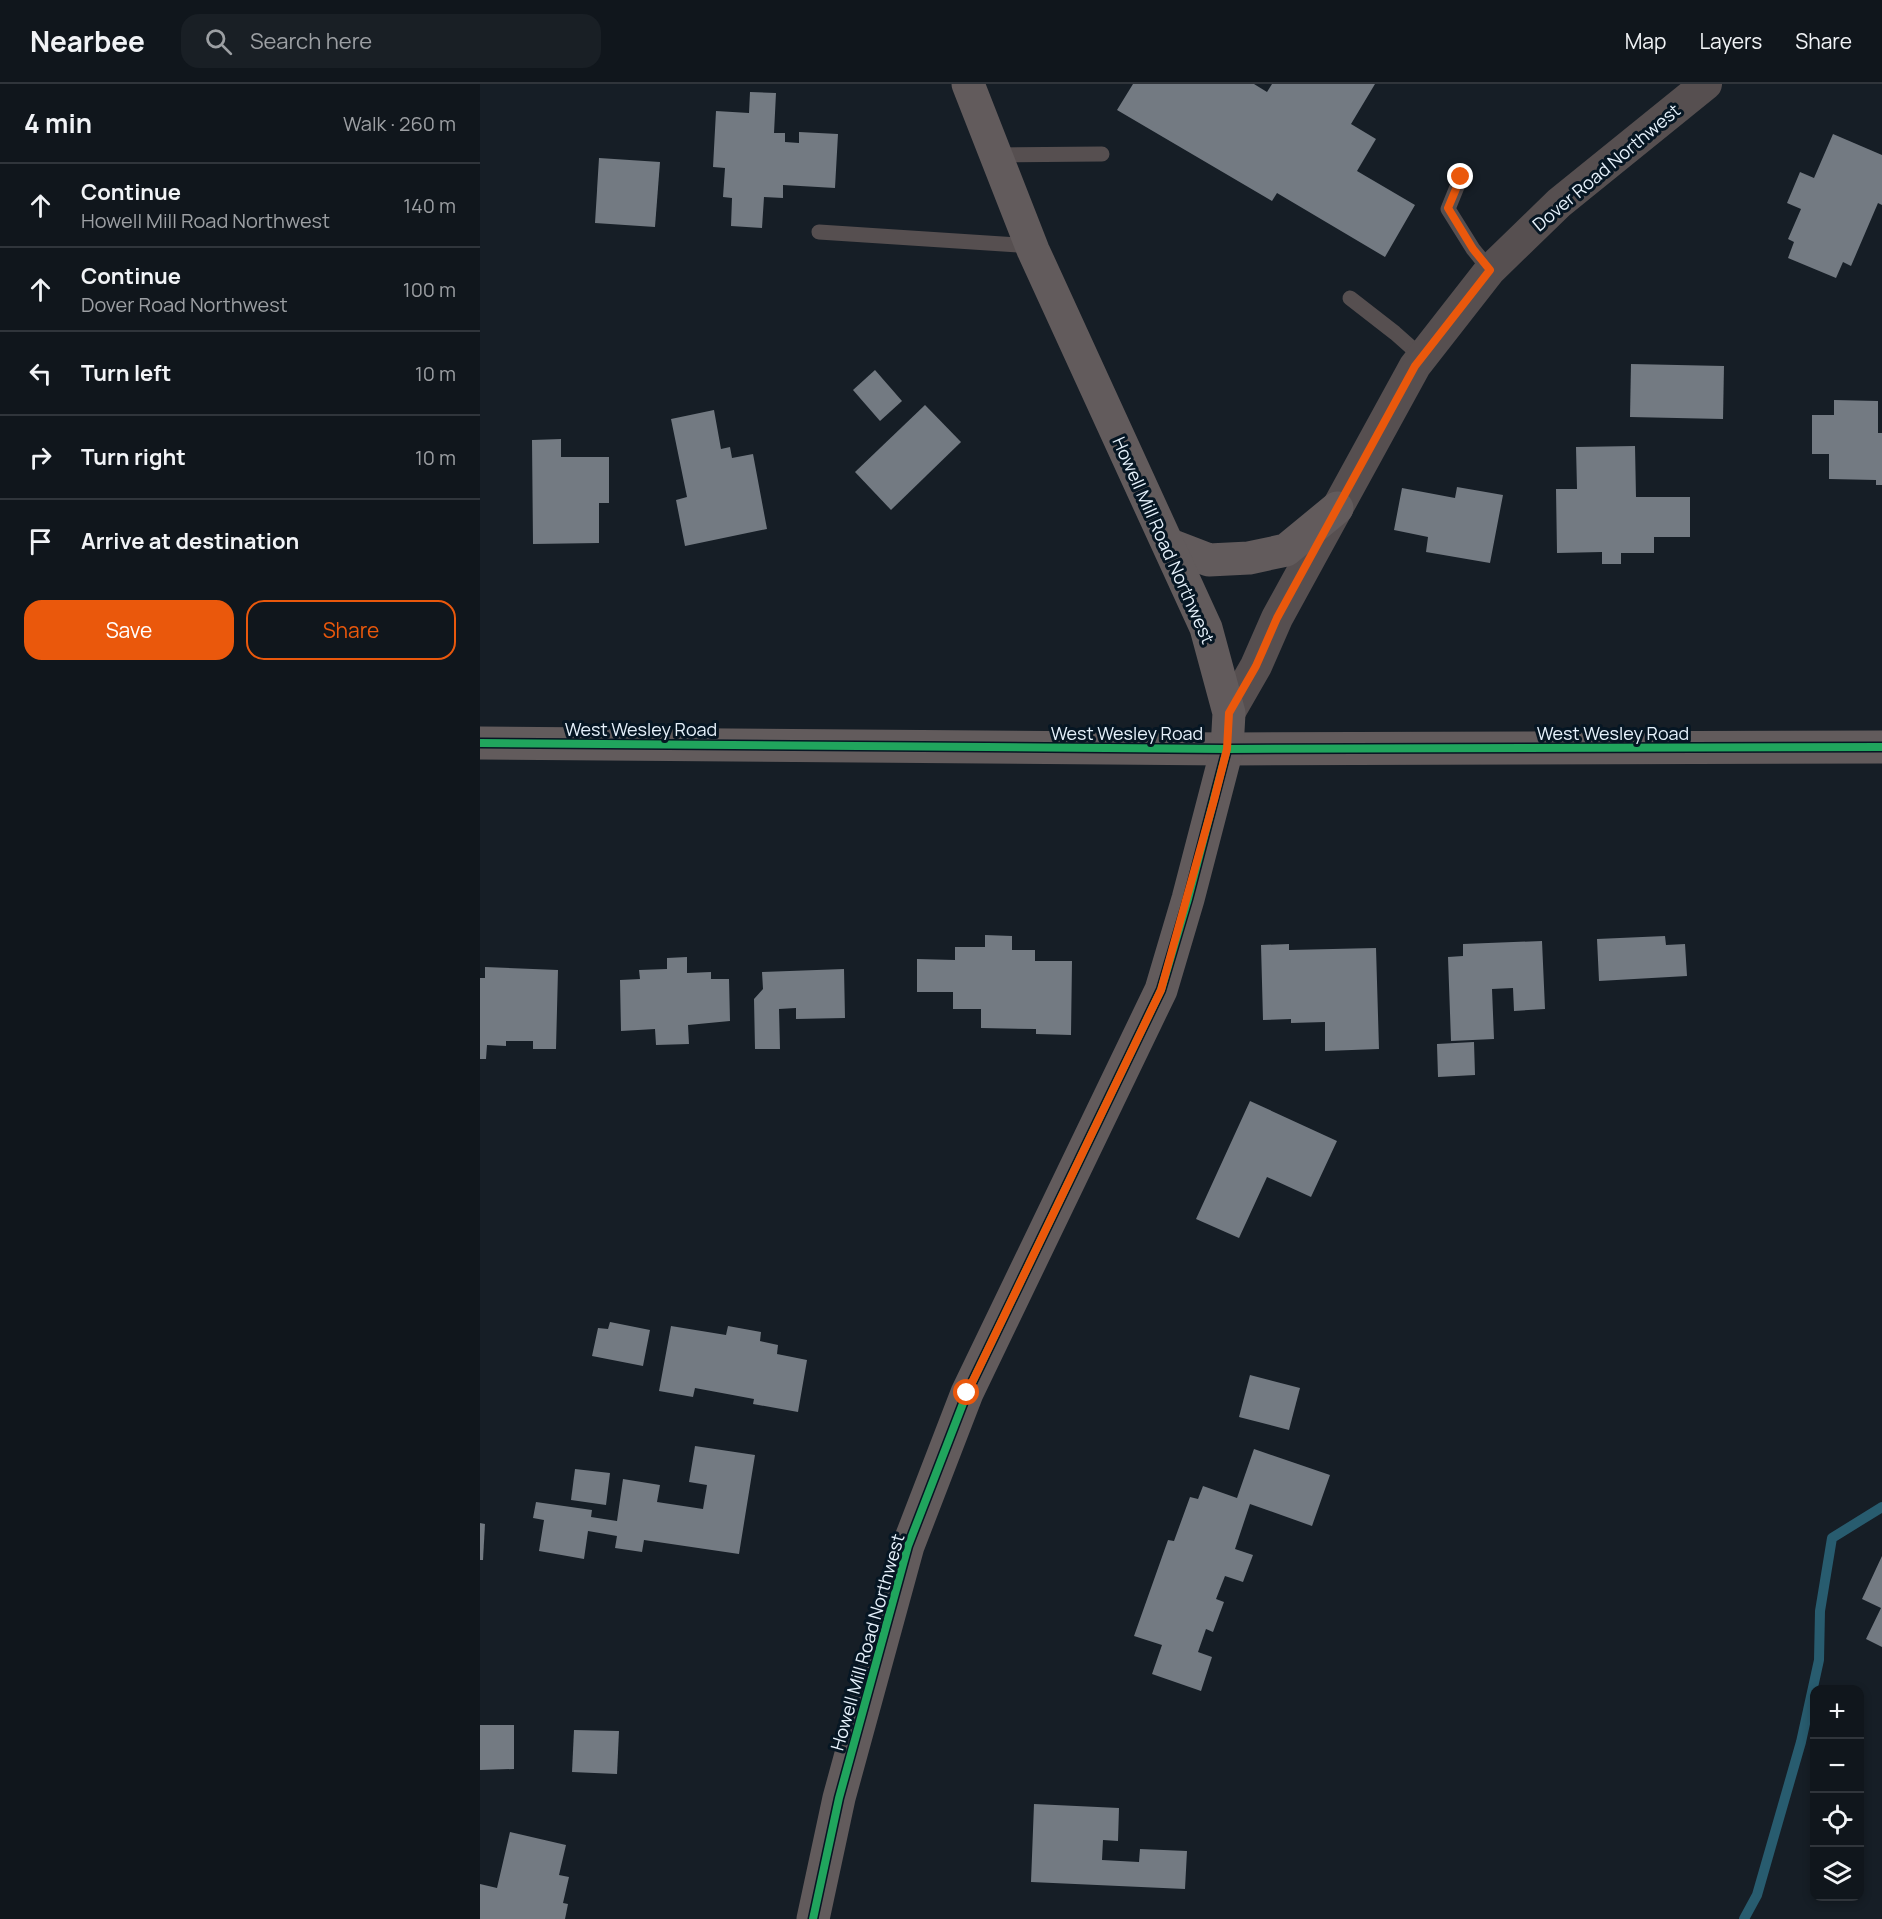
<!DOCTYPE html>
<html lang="en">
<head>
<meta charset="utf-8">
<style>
	body { margin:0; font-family:Manrope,sans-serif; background:#191f25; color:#f1f3f6 }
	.controls { position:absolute; right:18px; bottom:18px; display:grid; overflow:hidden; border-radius:12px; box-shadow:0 3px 9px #0003 }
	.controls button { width:54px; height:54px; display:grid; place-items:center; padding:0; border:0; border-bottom:2px solid #30353b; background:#10161c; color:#f1f3f6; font:30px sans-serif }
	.stop { position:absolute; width:18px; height:18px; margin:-14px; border:4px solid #ea580c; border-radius:50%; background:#fff }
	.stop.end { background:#ea580c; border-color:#fff; box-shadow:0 2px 6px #0008 }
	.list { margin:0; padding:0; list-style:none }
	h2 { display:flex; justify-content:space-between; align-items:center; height:78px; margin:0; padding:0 24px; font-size:26px }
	h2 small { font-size:20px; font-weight:400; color:#9c9fa3 }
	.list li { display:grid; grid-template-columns:39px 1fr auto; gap:18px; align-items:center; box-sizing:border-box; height:84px; padding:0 24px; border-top:2px solid #30353b }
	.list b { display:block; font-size:22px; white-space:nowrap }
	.list p { margin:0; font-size:20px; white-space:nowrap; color:#9c9fa3 }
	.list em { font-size:20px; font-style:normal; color:#9c9fa3 }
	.actions { display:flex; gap:12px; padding:18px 24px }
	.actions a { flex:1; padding:14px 0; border:2px solid #ea580c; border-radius:18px; text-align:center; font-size:21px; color:#ea580c }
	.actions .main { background:#ea580c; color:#fff }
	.icon { flex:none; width:33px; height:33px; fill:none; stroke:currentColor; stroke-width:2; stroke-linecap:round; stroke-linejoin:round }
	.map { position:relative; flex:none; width:1402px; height:1835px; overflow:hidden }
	header { display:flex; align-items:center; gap:36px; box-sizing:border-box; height:84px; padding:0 30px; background:#10161c; border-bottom:2px solid #30353b }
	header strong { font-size:28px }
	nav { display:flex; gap:33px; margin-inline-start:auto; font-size:21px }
	.search { width:420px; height:54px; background:#191f25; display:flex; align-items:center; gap:15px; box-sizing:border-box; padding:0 21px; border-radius:18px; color:#9c9fa3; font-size:22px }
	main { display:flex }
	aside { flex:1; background:#10161c }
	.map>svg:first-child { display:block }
</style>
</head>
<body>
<header>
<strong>Nearbee</strong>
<div class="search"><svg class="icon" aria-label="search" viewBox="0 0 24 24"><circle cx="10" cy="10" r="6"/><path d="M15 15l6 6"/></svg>Search here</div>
<nav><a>Map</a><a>Layers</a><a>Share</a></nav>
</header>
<main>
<aside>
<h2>4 min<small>Walk · 260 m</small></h2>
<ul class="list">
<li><svg class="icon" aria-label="ahead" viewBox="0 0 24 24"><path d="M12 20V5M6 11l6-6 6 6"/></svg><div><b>Continue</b><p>Howell Mill Road Northwest</p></div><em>140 m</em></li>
<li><svg class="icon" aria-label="ahead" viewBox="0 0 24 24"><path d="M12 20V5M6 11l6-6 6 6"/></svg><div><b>Continue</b><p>Dover Road Northwest</p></div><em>100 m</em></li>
<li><svg class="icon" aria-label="left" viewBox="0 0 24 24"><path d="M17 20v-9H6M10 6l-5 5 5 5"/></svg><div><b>Turn left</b></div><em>10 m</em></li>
<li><svg class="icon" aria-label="right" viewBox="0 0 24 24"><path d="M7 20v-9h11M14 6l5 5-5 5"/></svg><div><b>Turn right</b></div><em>10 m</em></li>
<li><svg class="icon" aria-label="arrive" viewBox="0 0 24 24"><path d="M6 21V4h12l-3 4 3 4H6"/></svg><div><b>Arrive at destination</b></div></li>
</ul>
<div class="actions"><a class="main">Save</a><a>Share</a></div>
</aside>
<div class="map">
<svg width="1402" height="1835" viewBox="0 0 1402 1835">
	<rect width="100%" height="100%" fill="#161e26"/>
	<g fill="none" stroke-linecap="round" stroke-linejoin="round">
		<!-- stream -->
		<path stroke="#285c6f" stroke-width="10" d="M 1264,1835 L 1277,1811 L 1321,1658 L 1339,1576 L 1340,1527 L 1352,1454 L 1402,1423"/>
	</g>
	<!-- building -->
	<g fill="#737a82">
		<path d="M 653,0 L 774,0 L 787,8 L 792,0 L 895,0 L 871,40 L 896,55 L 877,87 L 935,121 L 905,173 L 797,109 L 792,117 L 637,26 Z"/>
		<path d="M 270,8 L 296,9 L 294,49 L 305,49 L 305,58 L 319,59 L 319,48 L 358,50 L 355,104 L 303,101 L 303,114 L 284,113 L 282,144 L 251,142 L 252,114 L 243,113 L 245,84 L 233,83 L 236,27 L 269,29 Z"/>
		<path d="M 1353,50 L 1402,71 L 1402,121 L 1398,119 L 1371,182 L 1363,178 L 1356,194 L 1308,174 L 1314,158 L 1308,155 L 1321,125 L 1307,119 L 1320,88 L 1334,94 Z"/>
		<path d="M 119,74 L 180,78 L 175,143 L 115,139 Z"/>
		<path d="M 1151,280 L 1244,282 L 1243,335 L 1150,333 Z"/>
		<path d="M 395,286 L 422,317 L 400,337 L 373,306 Z"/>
		<path d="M 1354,316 L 1398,317 L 1398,349 L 1402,349 L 1402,401 L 1396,401 L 1396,396 L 1349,395 L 1349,370 L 1332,370 L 1332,331 L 1354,331 Z"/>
		<path d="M 445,321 L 481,358 L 411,426 L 375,388 Z"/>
		<path d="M 234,326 L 241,365 L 250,363 L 252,374 L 273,370 L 287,445 L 205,462 L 196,416 L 207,413 L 191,335 Z"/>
		<path d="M 81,355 L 81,373 L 129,373 L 129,419 L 119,419 L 119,459 L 53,460 L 52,356 Z"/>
		<path d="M 1155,362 L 1156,413 L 1210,413 L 1210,453 L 1174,453 L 1174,469 L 1141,469 L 1141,480 L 1122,480 L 1122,468 L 1077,469 L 1076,405 L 1097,405 L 1096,363 Z"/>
		<path d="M 977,403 L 1023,411 L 1010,479 L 946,468 L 948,453 L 914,446 L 922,404 L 975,414 Z"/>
		<path d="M 505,851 L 532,852 L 532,866 L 555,866 L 555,877 L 592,877 L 591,951 L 556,950 L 556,945 L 501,944 L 501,925 L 473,925 L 473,908 L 437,908 L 437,875 L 475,876 L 475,863 L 505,863 Z"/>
		<path d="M 1185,852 L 1186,861 L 1205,860 L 1207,892 L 1119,897 L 1117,855 Z"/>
		<path d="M 1062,857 L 1065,925 L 1034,927 L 1033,904 L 1012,905 L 1014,955 L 971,957 L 968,873 L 983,872 L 983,860 Z"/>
		<path d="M 809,860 L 809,866 L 896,864 L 899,965 L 845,967 L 845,938 L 811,939 L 811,935 L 783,936 L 781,861 Z"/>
		<path d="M 207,873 L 207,889 L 231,888 L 231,895 L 249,895 L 250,937 L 208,941 L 209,960 L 176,961 L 175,945 L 141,947 L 140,896 L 160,895 L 159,886 L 187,885 L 187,874 Z"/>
		<path d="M 5,883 L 78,886 L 76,965 L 53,965 L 53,957 L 26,957 L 26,962 L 7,961 L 6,975 L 0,975 L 0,894 L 5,894 Z"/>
		<path d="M 364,885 L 365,934 L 316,935 L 316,924 L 299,925 L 300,965 L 275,965 L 274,915 L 283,905 L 282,888 Z"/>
		<path d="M 994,958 L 995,991 L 958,993 L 957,960 Z"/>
		<path d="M 770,1017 L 857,1057 L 831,1113 L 787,1093 L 759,1154 L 716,1135 Z"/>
		<path d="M 130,1238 L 170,1246 L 163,1282 L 112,1272 L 118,1244 L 128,1245 Z"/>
		<path d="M 191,1242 L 246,1251 L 248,1242 L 281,1248 L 280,1257 L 298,1261 L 297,1270 L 327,1276 L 318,1328 L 273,1320 L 274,1315 L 215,1304 L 213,1313 L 179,1307 Z"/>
		<path d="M 770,1291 L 820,1304 L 809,1346 L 759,1333 Z"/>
		<path d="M 215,1362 L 275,1371 L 259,1470 L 164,1456 L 162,1468 L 135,1464 L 137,1452 L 108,1447 L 104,1475 L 59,1467 L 64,1436 L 53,1434 L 56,1418 L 112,1426 L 111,1433 L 137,1437 L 143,1395 L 180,1401 L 177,1418 L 223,1425 L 227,1401 L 209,1398 Z"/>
		<path d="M 774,1365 L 850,1391 L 832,1442 L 770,1420 L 755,1465 L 773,1471 L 763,1498 L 745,1492 L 736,1515 L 744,1518 L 733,1548 L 726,1545 L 718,1568 L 732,1573 L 721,1607 L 672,1590 L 682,1561 L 654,1552 L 688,1456 L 694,1457 L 710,1413 L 718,1415 L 723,1402 L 757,1414 Z"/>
		<path d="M 95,1385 L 130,1389 L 126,1421 L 91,1416 Z"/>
		<path d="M 0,1439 L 5,1440 L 3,1476 L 0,1476 Z"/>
		<path d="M 1402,1472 L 1402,1563 L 1386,1555 L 1401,1524 L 1382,1515 Z"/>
		<path d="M 0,1641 L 34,1641 L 34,1685 L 0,1686 Z"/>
		<path d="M 94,1646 L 139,1647 L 137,1690 L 92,1688 Z"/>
		<path d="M 554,1720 L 639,1724 L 638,1757 L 623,1756 L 622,1776 L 659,1778 L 660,1765 L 707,1767 L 705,1805 L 551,1798 Z"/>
		<path d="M 30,1748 L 86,1761 L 79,1791 L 89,1793 L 83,1819 L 88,1820 L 85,1835 L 0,1835 L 0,1800 L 17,1804 Z"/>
	</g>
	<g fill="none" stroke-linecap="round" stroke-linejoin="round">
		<!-- lane -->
		<g stroke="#564f50" stroke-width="15">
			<path d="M 517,71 L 622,70"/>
			<path d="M 981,93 L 968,125 L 993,165 L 1010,186"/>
			<path d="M 339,148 L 552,162"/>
			<path d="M 870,214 L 915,249 L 942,273"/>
		</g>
		<!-- street -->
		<path stroke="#564f50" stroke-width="32" d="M 749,629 L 776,582 L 797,534 L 935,282 L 1010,186 L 1079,119 L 1226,0"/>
		<!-- secondary -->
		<g stroke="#625b5c" stroke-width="33">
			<path d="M 690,461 L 729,476 L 769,474 L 806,466 L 857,424"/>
			<path d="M 0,659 L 747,665 L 1402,663"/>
			<path d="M 333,1835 L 359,1714 L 428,1462 L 487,1309 L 681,906 L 708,815 L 747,665 L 749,629 L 726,544 L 553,166 L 488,0"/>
		</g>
		<defs>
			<g id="cycleway">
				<path d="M 0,659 L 747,665 L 1402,663"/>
				<path d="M 333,1835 L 359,1714 L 428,1462 L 487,1309 L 681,906 L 708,815 L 747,665"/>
			</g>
		</defs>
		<!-- cycleway casing -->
		<use href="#cycleway" stroke="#061623" stroke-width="11"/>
		<!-- cycleway -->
		<use href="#cycleway" stroke="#20a55d" stroke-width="8"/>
	</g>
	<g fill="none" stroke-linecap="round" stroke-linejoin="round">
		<!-- route -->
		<path stroke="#ea580c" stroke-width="8" d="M 487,1309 L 681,906 L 734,716 L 747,665 L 749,629 L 776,582 L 797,534 L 935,282 L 1010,186 L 993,165 L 968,124 L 981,93"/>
	</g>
	<g text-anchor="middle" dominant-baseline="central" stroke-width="6" stroke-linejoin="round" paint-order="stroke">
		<!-- street labels -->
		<g font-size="18" fill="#e6f1fb" stroke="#061623">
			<text transform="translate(1126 83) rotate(-40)">Dover Road Northwest</text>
			<text transform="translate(684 456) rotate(66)">Howell Mill Road Northwest</text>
			<text x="161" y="645">West Wesley Road</text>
			<text x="647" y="649">West Wesley Road</text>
			<text x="1133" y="649">West Wesley Road</text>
			<text transform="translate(387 1558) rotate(-74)">Howell Mill Road Northwest</text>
		</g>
	</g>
</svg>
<div class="controls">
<button>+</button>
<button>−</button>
<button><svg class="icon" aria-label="locate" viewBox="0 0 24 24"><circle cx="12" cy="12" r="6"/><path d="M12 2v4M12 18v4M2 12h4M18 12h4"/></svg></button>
<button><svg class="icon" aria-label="layers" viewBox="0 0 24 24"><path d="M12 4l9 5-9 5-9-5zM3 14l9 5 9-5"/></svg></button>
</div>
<div class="stop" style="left:487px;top:1309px"></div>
<div class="stop end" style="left:981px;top:93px"></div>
</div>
</main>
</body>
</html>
